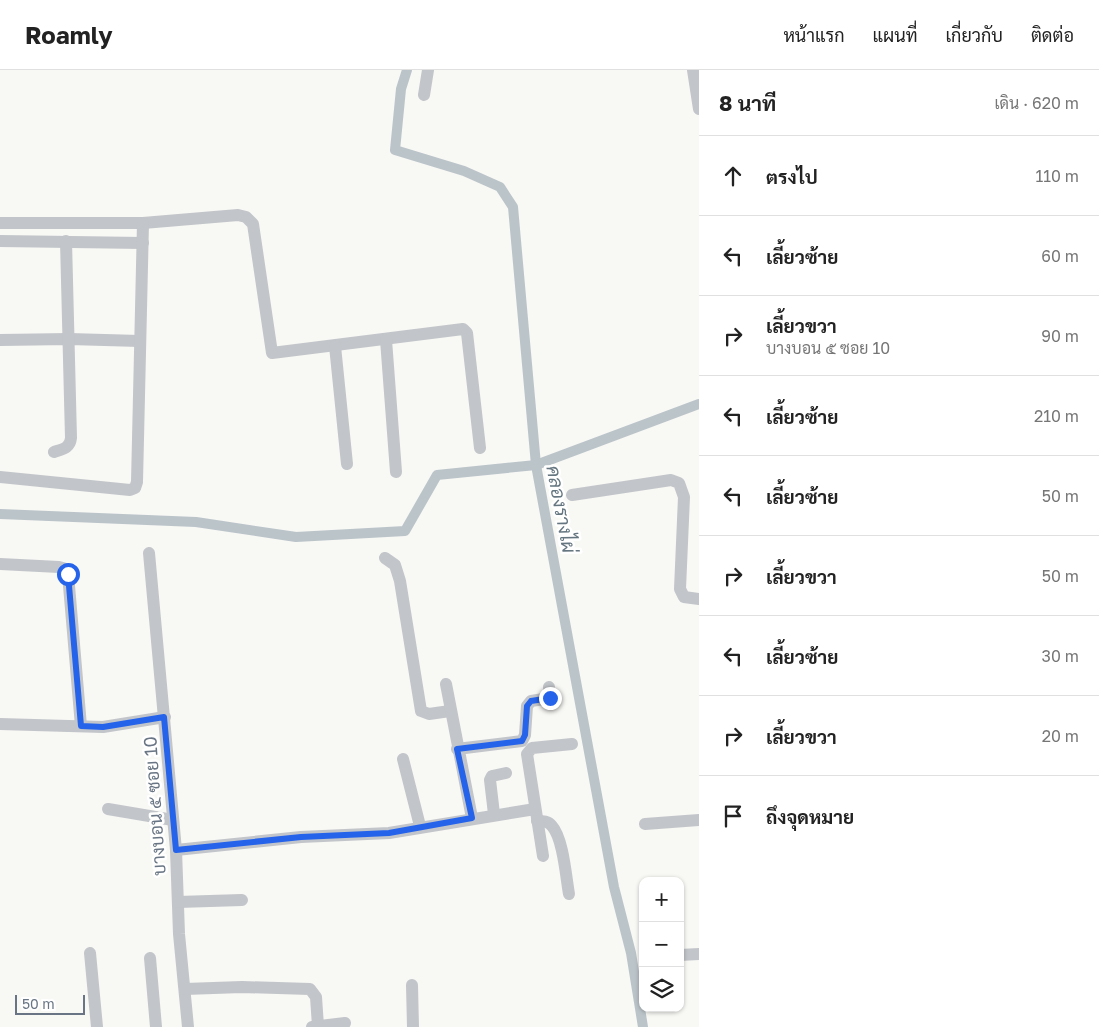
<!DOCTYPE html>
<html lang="th">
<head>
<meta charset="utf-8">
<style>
	body { margin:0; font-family:"Golos Text",Sarabun,sans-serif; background:#f6f6f6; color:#222 }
	.controls { position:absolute; right:15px; bottom:15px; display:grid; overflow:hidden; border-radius:10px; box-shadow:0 1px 4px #0004 }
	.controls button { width:45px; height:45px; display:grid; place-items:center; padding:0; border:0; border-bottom:1px solid #e0e0e0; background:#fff; color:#222; font:25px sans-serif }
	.scale { position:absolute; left:15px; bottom:12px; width:70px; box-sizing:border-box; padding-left:5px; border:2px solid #697584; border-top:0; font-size:14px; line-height:18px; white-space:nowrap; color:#697584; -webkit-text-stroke:4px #fff; paint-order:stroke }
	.stop { position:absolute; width:15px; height:15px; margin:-11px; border:4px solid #2563eb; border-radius:50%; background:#fff }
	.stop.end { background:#2563eb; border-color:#fff; box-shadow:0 1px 5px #0008 }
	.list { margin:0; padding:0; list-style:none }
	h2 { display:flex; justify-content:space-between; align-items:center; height:65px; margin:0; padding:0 20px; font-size:21px }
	h2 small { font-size:16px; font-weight:400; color:#767676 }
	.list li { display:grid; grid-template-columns:32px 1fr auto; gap:15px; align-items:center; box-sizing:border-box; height:80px; padding:0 20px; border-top:1px solid #e0e0e0 }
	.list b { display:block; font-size:19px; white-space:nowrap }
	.list p { margin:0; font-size:16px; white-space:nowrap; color:#767676 }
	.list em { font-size:16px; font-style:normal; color:#767676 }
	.icon { flex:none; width:28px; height:28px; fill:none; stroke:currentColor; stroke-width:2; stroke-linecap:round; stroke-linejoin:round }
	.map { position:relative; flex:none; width:699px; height:957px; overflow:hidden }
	header { display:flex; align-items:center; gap:30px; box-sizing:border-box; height:70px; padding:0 25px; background:#fff; border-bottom:1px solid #e0e0e0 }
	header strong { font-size:24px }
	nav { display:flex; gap:28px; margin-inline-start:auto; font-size:18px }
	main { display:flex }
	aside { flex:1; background:#fff }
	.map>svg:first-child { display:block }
</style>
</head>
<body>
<header>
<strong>Roamly</strong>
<nav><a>หน้าแรก</a><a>แผนที่</a><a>เกี่ยวกับ</a><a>ติดต่อ</a></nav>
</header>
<main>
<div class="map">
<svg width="699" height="957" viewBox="0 0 699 957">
	<rect width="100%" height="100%" fill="#f8f8f5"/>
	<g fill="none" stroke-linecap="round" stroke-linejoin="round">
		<!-- canal -->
		<g stroke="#bbc4c9" stroke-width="10">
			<path d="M 407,0 L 401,19 L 395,80 L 464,101 L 500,117 L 513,137 L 536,395 L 614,817 L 631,883 L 643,957"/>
			<path d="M 0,444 L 196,452 L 296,467 L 405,461 L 437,405 L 536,395 L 699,334"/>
		</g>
		<!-- minor -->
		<g stroke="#c2c5c9" stroke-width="12">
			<path d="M 693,0 L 699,39"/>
			<path d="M 424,25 L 428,0"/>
			<path d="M 0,153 L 143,153 L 238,145 L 246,147 L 253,154 L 272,283 L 463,259 L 467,263 L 480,378"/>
			<path d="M 0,171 L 143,173"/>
			<path d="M 0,270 L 69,269 L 140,271"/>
			<path d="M 386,270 L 396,402"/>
			<path d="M 335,276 L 347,394"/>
			<path d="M 54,382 C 63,379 70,378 71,368 L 66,171"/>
			<path d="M 0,407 L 130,420 L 135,418 L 137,412 L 143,153"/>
			<path d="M 572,425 L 671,410 L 679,413 L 684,427 L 680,519 L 684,527 L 699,529"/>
			<path d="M 149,483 L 176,780 L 179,864 L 188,957"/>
			<path d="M 385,488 L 395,495 L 400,511 L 421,641 L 429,644 L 450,641"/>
			<path d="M 0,494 L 59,497 L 66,499 L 68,504 L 81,656"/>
			<path d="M 446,614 L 472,748"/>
			<path d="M 0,654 L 103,657 L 165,647"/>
			<path d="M 457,679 L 522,671 L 525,665 L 527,636 L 531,631 L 550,628 L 549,617"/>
			<path d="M 403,689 L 420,756"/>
			<path d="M 108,739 L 173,750"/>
			<path d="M 494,744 L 490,710 L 492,706 L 506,703"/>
			<path d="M 537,751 C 543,751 548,751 552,756 C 563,768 566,807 569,824"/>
			<path d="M 645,754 L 699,750"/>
			<path d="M 176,780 L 301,767 L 389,763 L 535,739"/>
			<path d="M 543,786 L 527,684 L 532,678 L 572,674"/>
			<path d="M 178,832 L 242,830"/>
			<path d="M 90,883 L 97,957"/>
			<path d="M 680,885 L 699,884"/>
			<path d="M 150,888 L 156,957"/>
			<path d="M 412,915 L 413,957"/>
			<path d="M 185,919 L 242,917 L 310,919 L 316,927 L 318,956"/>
			<path d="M 312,957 L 345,953"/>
		</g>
	</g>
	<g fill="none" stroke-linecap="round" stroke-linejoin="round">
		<!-- route -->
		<path stroke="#2563eb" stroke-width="6" d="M 68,504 L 81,656 L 103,657 L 164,647 L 176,780 L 301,767 L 389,763 L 472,748 L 457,679 L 522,671 L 525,665 L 527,636 L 531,631 L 550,628"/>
	</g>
	<g text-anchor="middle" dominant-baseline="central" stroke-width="5" stroke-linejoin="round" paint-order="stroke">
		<!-- street labels -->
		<g font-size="18" fill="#697584" stroke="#fff">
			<text transform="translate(154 736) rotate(-94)">บางบอน ๕ ซอย 10</text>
		</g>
		<!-- water labels -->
		<g font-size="19" font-style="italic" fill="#657680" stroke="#fff">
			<text transform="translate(562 439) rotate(79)">คลองรางไผ่</text>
		</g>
	</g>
</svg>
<div class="controls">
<button>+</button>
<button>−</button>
<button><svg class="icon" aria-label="layers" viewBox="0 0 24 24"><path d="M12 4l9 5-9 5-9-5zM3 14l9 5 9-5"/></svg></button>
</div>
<div class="scale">50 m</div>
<div class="stop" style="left:68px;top:504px"></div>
<div class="stop end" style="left:550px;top:628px"></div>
</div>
<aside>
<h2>8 นาที<small>เดิน · 620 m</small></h2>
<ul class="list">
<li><svg class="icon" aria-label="ahead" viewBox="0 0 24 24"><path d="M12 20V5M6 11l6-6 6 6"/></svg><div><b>ตรงไป</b></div><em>110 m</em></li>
<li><svg class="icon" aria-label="left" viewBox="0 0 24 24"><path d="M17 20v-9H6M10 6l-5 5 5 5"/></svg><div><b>เลี้ยวซ้าย</b></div><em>60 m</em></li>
<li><svg class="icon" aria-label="right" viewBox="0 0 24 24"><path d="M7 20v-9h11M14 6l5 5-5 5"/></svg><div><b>เลี้ยวขวา</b><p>บางบอน ๕ ซอย 10</p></div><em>90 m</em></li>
<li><svg class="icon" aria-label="left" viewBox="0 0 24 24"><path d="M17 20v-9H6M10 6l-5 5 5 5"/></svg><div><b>เลี้ยวซ้าย</b></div><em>210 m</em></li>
<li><svg class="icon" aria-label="left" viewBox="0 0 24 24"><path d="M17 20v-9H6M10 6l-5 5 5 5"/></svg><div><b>เลี้ยวซ้าย</b></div><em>50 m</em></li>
<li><svg class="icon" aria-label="right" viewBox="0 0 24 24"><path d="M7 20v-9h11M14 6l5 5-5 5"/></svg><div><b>เลี้ยวขวา</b></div><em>50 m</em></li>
<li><svg class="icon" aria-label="left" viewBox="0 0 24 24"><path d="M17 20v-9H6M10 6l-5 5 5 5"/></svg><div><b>เลี้ยวซ้าย</b></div><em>30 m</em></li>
<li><svg class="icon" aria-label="right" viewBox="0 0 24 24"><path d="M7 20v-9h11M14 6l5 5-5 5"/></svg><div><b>เลี้ยวขวา</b></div><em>20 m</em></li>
<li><svg class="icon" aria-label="arrive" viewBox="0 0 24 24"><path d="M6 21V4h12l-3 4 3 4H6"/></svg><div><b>ถึงจุดหมาย</b></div></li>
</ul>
</aside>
</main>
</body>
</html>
